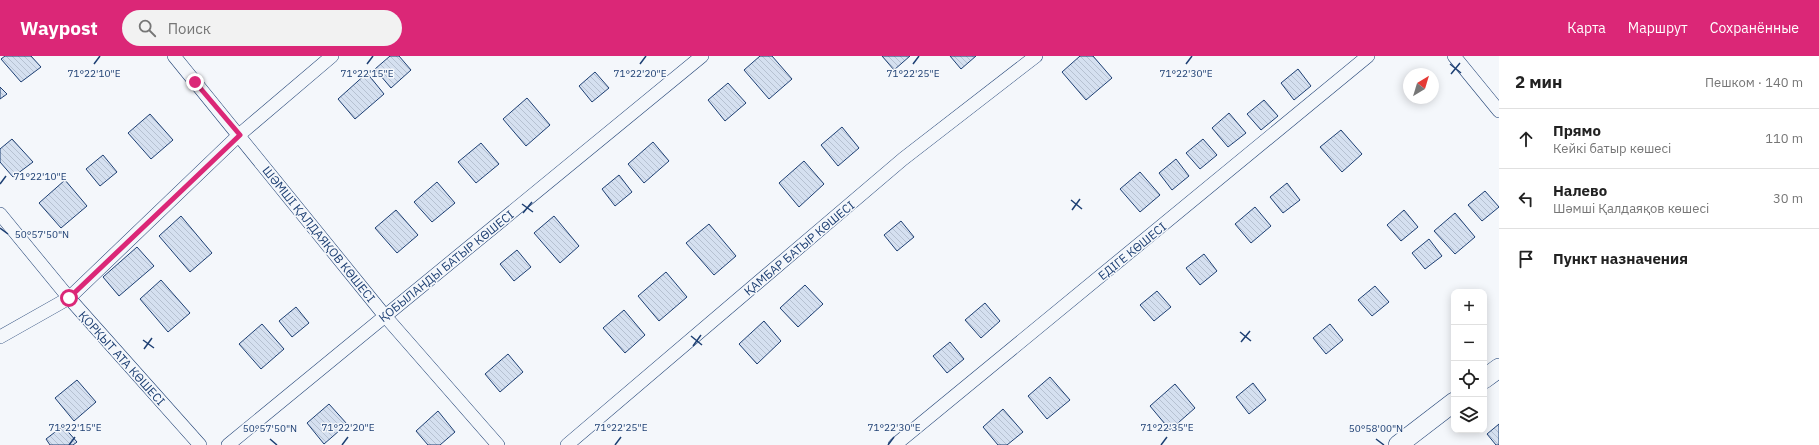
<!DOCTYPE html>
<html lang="ru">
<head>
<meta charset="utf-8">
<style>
	body { margin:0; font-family:"IBM Plex Sans",sans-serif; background:#f2f2f2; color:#222 }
	.controls { position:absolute; right:12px; bottom:12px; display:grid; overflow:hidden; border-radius:8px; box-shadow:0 2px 10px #0003 }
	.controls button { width:36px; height:36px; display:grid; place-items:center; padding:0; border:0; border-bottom:1px solid #e0e0e0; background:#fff; color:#222; font:20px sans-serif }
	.compass { position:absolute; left:1403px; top:12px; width:36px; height:36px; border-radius:50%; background:#fff; box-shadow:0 2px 10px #0003; rotate:38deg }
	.stop { position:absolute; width:12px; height:12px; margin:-9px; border:3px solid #db2777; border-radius:50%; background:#fff }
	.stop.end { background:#db2777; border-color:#fff; box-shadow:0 1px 4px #0008 }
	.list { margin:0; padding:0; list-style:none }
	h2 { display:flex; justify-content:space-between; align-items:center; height:52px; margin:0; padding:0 16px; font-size:17px }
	h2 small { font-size:13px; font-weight:400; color:#767676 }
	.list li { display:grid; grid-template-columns:26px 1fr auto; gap:12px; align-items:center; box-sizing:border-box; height:60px; padding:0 16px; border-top:1px solid #e0e0e0 }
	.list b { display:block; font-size:15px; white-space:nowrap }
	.list p { margin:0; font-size:13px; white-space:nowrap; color:#767676 }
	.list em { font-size:13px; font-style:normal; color:#767676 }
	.icon { flex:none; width:22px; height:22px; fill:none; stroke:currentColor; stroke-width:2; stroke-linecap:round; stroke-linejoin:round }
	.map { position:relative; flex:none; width:1499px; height:389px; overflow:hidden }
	header { display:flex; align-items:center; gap:24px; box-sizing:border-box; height:56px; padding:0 20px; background:#db2777; color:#fff }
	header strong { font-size:19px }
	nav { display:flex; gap:22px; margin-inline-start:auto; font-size:14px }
	.search { width:280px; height:36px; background:#f2f2f2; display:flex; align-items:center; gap:10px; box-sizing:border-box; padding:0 14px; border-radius:22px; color:#767676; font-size:15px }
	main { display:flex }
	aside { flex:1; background:#fff }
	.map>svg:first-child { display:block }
</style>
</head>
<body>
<header>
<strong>Waypost</strong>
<div class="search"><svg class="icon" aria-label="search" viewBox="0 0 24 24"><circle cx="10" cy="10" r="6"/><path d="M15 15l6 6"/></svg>Поиск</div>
<nav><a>Карта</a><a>Маршрут</a><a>Сохранённые</a></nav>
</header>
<main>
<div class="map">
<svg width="1499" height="389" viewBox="0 0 1499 389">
	<defs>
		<pattern id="building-back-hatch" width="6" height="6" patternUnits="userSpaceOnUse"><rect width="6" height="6" fill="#d5e0f0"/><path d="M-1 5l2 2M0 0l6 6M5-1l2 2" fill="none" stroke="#b6c1d1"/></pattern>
	</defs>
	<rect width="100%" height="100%" fill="#f4f7fb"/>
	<!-- building -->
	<g fill="url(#building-back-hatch)" stroke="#1d3f73">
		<path d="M 5,0 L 31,0 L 41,11 L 21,26 L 1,3 Z"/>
		<path d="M 390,0 L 399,0 L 411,14 L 391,32 L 375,13 Z"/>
		<path d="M 760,0 L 772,0 L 792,23 L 769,43 L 744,14 Z"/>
		<path d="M 882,0 L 910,0 L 894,14 Z"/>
		<path d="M 950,0 L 976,0 L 961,13 Z"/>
		<path d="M 1080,0 L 1093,0 L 1112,22 L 1086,44 L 1062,16 Z"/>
		<path d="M 1298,13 L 1311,30 L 1294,44 L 1281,27 Z"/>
		<path d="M 595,16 L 609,32 L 592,46 L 579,30 Z"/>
		<path d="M 367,17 L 384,38 L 355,63 L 338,43 Z"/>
		<path d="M 728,27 L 746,47 L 725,65 L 708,44 Z"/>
		<path d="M 0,31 L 7,38 L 0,43 Z"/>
		<path d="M 527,42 L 550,69 L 526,90 L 503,63 Z"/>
		<path d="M 1264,44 L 1278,60 L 1261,74 L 1247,58 Z"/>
		<path d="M 1229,57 L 1246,77 L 1228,91 L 1212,72 Z"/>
		<path d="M 150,58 L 173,84 L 151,103 L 128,77 Z"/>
		<path d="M 842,71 L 859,92 L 838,110 L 821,89 Z"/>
		<path d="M 1341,74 L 1362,98 L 1342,116 L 1320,91 Z"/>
		<path d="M 12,83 L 33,106 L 13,121 L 0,106 L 0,93 Z"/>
		<path d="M 1203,83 L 1217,99 L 1200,113 L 1186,97 Z"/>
		<path d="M 653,86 L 669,105 L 644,127 L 628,108 Z"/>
		<path d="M 481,87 L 499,108 L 476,127 L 458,106 Z"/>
		<path d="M 103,99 L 117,116 L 100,130 L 86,113 Z"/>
		<path d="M 1176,103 L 1189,120 L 1172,134 L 1159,117 Z"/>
		<path d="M 804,105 L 824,128 L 799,151 L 779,127 Z"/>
		<path d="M 1140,116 L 1160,139 L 1140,156 L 1120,133 Z"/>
		<path d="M 619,119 L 632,136 L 615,150 L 602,133 Z"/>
		<path d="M 65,124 L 87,150 L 61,172 L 39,147 Z"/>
		<path d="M 437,126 L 455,147 L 432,166 L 414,146 Z"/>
		<path d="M 1287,127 L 1300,144 L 1283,157 L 1270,141 Z"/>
		<path d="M 1485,135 L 1499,151 L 1482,165 L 1468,149 Z"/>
		<path d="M 1255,151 L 1271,170 L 1251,187 L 1235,168 Z"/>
		<path d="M 396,154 L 418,179 L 397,197 L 375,172 Z"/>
		<path d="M 1404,154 L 1418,171 L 1401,185 L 1387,169 Z"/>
		<path d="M 1455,157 L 1475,181 L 1455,198 L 1434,175 Z"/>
		<path d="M 181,160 L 212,197 L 190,216 L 159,180 Z"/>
		<path d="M 554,160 L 579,190 L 560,207 L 534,177 Z"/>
		<path d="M 901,165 L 914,181 L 897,195 L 884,179 Z"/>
		<path d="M 709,168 L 736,200 L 714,219 L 686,187 Z"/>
		<path d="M 1429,183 L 1442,200 L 1425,213 L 1412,197 Z"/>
		<path d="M 137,191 L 154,210 L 119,240 L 103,221 Z"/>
		<path d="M 517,194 L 531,211 L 514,225 L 500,208 Z"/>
		<path d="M 1204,198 L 1217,215 L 1200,229 L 1186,212 Z"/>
		<path d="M 666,216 L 687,241 L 659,265 L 638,240 Z"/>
		<path d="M 161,224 L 190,257 L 168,276 L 140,243 Z"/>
		<path d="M 805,229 L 823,248 L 798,271 L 780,252 Z"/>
		<path d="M 1375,230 L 1389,246 L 1372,260 L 1358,244 Z"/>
		<path d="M 1157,235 L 1171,251 L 1154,265 L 1140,249 Z"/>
		<path d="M 985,247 L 1000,265 L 981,282 L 965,264 Z"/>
		<path d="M 296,251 L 309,267 L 292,281 L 279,265 Z"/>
		<path d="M 624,254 L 645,279 L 625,297 L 603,272 Z"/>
		<path d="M 764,265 L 781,285 L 757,308 L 739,288 Z"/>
		<path d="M 262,268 L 284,293 L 261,313 L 239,288 Z"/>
		<path d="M 1330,268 L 1343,284 L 1326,298 L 1313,282 Z"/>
		<path d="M 950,286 L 964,303 L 947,317 L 933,300 Z"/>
		<path d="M 508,298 L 523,316 L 500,336 L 485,318 Z"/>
		<path d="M 1050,321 L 1070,344 L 1047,363 L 1028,340 Z"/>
		<path d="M 77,324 L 96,346 L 74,365 L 55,342 Z"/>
		<path d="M 1253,327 L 1266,344 L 1249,358 L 1236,341 Z"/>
		<path d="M 1175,328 L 1195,352 L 1170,374 L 1150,350 Z"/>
		<path d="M 329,348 L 347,368 L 324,388 L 307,367 Z"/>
		<path d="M 1003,353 L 1023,376 L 1007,389 L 998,389 L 983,371 Z"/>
		<path d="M 438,355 L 455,376 L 440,389 L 428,389 L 416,375 Z"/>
		<path d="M 1499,368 L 1499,389 L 1496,389 L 1487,378 Z"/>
		<path d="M 63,370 L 77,386 L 73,389 L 50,389 L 46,383 Z"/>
	</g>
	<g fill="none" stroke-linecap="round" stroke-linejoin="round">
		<defs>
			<g id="street">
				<path d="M 174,0 L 385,260 L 498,389"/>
				<path d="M 1454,0 L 1499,55"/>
				<path d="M 0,158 L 69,242 L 200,389"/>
				<path d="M 0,281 L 69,242 L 239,79 L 332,0"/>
				<path d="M 228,389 L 702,0"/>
				<path d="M 567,389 L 903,103 L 1036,0"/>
				<path d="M 895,389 L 1368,0"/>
			</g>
			<g id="secondary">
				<path d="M 1484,323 L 1499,312"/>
				<path d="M 1398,389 L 1454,346"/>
			</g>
		</defs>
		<!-- street casing -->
		<use href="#street" stroke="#1d3f73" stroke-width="14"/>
		<!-- secondary casing -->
		<use href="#secondary" stroke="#1d3f73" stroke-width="20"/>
		<!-- street -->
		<use href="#street" stroke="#f4f7fb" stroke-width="13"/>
		<!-- secondary -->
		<use href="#secondary" stroke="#f4f7fb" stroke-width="19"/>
	</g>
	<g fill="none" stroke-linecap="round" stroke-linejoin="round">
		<!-- route -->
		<path stroke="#db2777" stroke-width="5" d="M 69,242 L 240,79 L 195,26"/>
	</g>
	<!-- ticks -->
	<path fill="none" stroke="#1d3f73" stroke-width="1.5" d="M 94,8 L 100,0M 367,8 L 373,0M 640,8 L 646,0M 913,8 L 919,0M 1186,8 L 1192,0M 1450,8 L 1461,17M 1451,18 L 1460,7M 0,128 L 6,120M 1071,144 L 1082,153M 522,148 L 533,156M 1072,154 L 1080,143M 523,157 L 532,146M 0,172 L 8,178M 1240,276 L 1251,285M 691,280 L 702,289M 143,284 L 154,292M 1241,286 L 1250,275M 693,290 L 701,279M 144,293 L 152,282M 270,383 L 277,389M 1376,383 L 1384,389M 69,389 L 75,381M 342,389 L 348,381M 615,389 L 621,381M 888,389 L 894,381M 1161,389 L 1167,381"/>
	<g text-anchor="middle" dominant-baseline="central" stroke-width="3" stroke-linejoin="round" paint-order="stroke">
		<!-- street labels -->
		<g font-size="12" fill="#1d3f73" stroke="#f4f7fb">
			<text transform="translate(319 178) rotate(51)">ШӘМШІ ҚАЛДАЯҚОВ КӨШЕСІ</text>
			<text transform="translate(799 192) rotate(-40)">ҚАМБАР БАТЫР КӨШЕСІ</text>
			<text transform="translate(1132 195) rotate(-39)">ЕДІГЕ КӨШЕСІ</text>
			<text transform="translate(446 210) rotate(-39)">ҚОБЫЛАНДЫ БАТЫР КӨШЕСІ</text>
			<text transform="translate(122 302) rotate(48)">ҚОРҚЫТ АТА КӨШЕСІ</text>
		</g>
	</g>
	<g font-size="10" text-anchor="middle" fill="#1d3f73" stroke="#f4f7fb" stroke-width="3" stroke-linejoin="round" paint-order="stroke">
		<text x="94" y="21">71°22'10"E</text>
		<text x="367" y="21">71°22'15"E</text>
		<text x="640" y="21">71°22'20"E</text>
		<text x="913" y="21">71°22'25"E</text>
		<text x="1186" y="21">71°22'30"E</text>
		<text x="40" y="124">71°22'10"E</text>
		<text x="42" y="182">50°57'50"N</text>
		<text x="75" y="375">71°22'15"E</text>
		<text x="348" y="375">71°22'20"E</text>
		<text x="621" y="375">71°22'25"E</text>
		<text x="894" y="375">71°22'30"E</text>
		<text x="1167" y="375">71°22'35"E</text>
		<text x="270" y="376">50°57'50"N</text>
		<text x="1376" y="376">50°58'00"N</text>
	</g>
</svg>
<div class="controls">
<button>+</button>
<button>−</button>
<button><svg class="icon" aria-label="locate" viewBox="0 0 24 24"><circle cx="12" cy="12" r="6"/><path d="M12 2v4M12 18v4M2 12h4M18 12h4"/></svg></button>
<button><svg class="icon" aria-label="layers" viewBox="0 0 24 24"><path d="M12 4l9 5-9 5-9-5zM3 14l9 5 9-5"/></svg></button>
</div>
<svg class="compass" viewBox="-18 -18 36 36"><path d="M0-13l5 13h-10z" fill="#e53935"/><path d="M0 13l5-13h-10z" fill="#767676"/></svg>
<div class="stop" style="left:69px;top:242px"></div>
<div class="stop end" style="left:195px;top:26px"></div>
</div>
<aside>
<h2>2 мин<small>Пешком · 140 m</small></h2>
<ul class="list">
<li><svg class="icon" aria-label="ahead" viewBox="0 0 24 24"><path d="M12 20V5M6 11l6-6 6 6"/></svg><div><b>Прямо</b><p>Кейкі батыр көшесі</p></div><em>110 m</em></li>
<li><svg class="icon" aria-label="left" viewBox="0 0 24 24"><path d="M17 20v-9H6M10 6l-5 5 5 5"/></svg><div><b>Налево</b><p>Шәмші Қалдаяқов көшесі</p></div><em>30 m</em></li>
<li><svg class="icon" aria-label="arrive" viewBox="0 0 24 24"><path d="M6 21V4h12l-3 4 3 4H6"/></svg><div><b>Пункт назначения</b></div></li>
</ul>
</aside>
</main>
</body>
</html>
